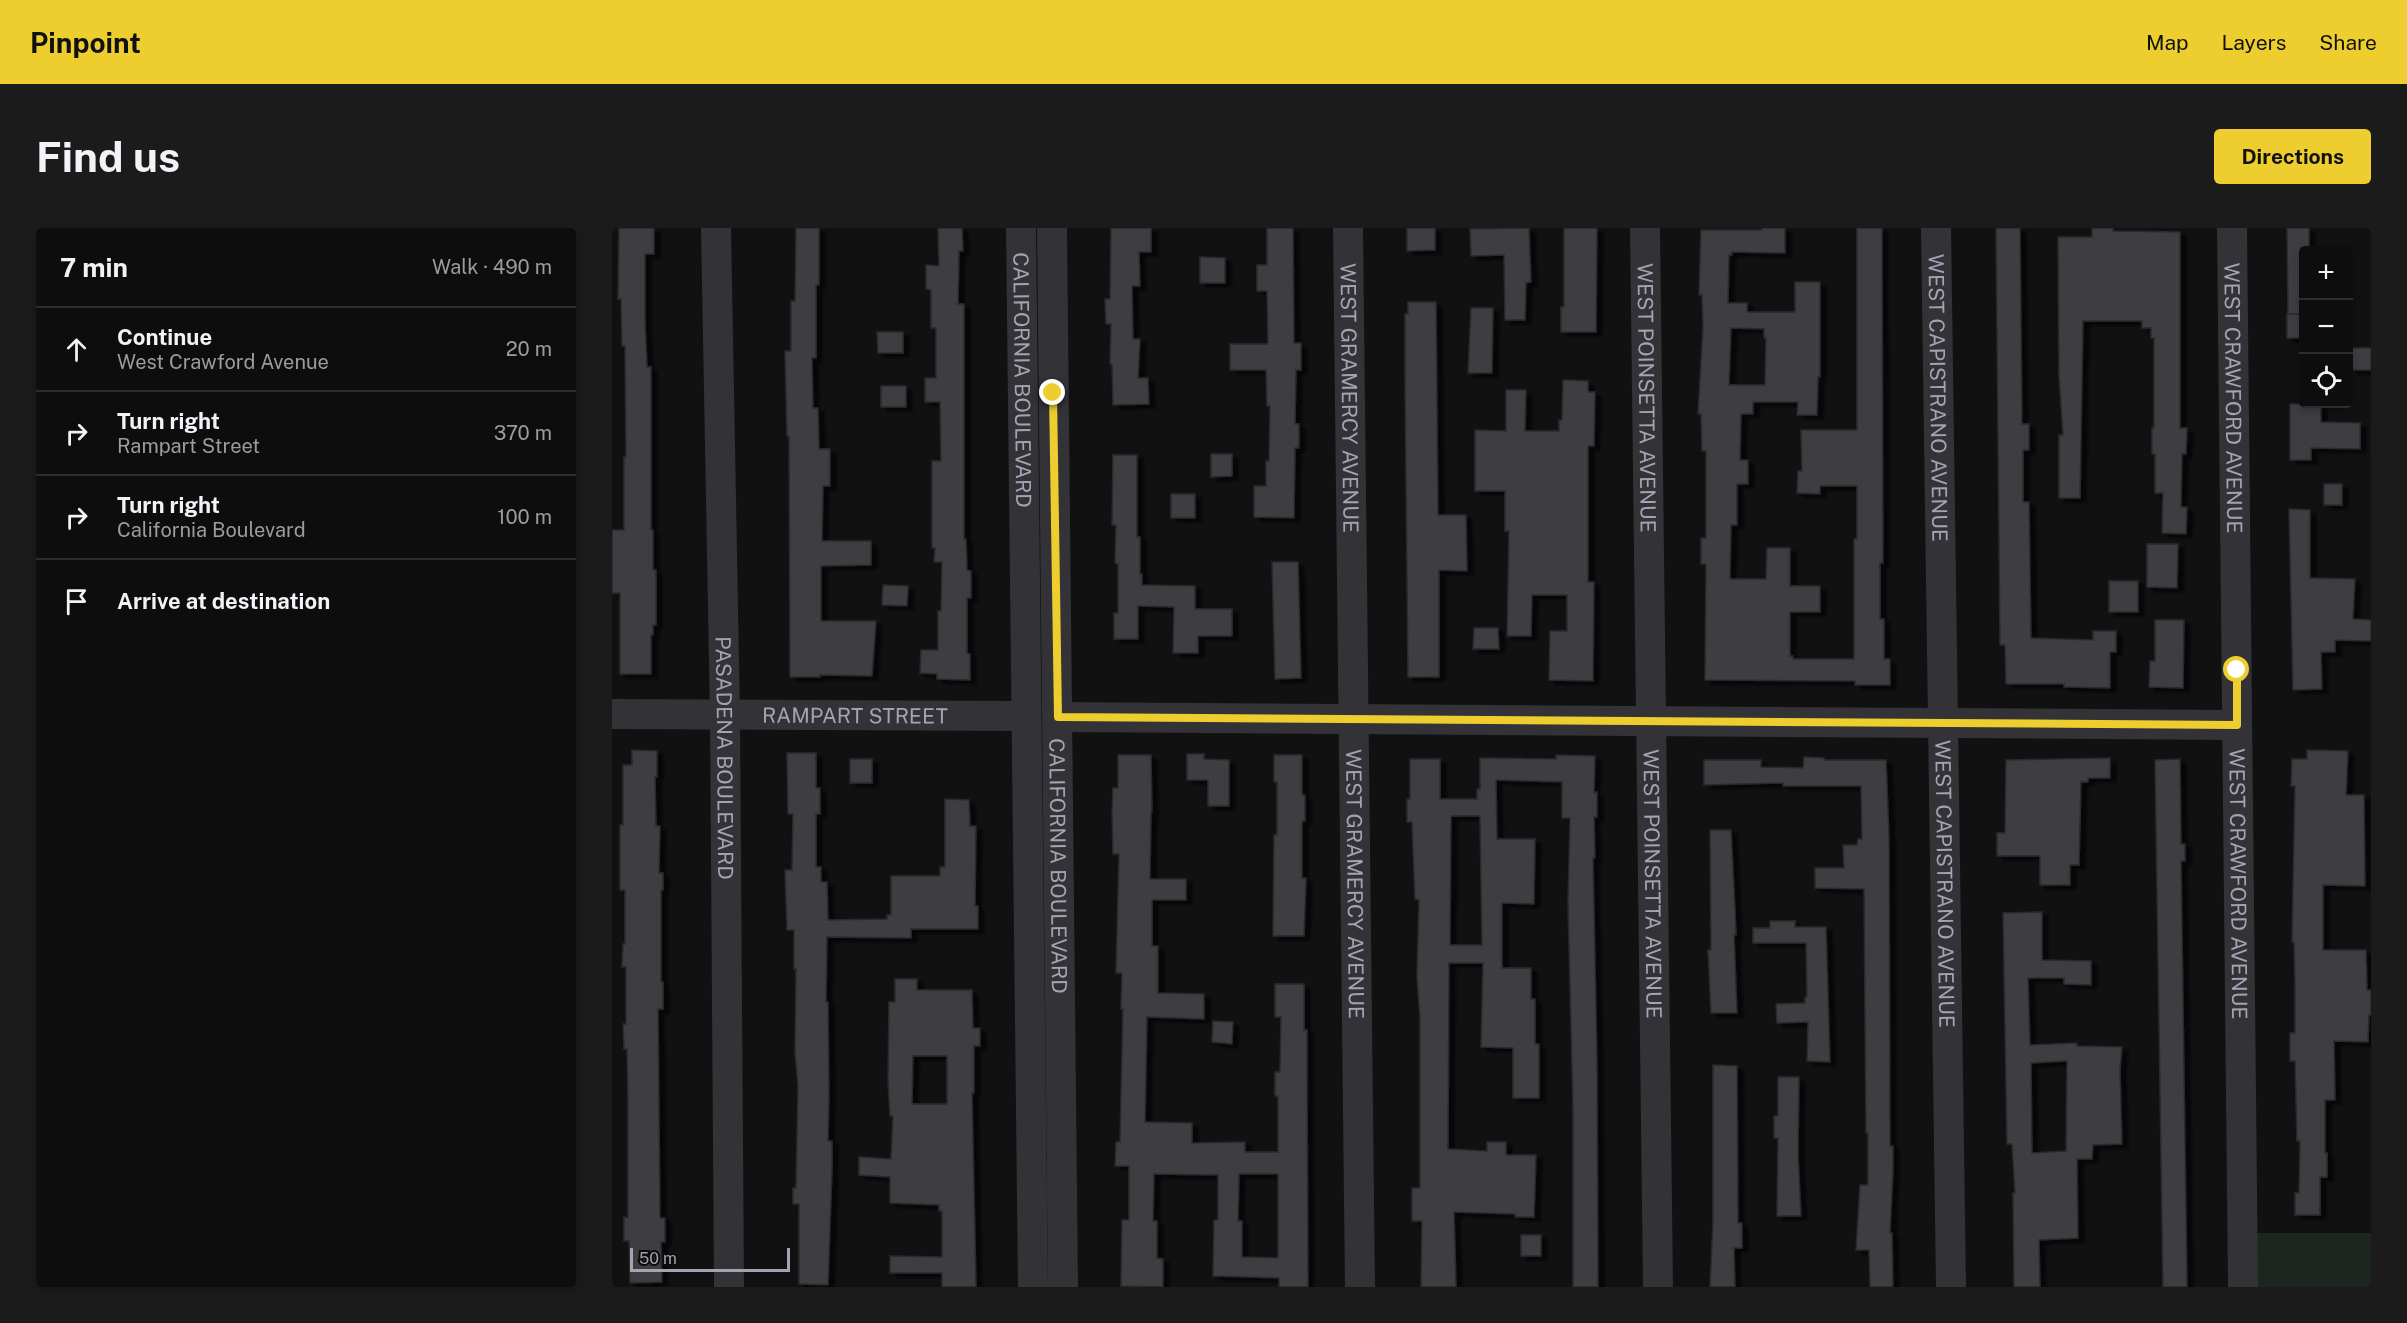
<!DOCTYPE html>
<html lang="en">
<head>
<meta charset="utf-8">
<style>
	body { margin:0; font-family:"Public Sans",sans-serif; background:#1b1b1c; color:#f1f3f6 }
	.controls { position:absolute; right:18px; top:18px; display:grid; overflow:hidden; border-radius:6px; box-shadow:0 3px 9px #0003 }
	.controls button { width:54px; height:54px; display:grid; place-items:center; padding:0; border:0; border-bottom:2px solid #2d2d2e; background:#0d0d0e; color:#f1f3f6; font:30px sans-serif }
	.scale { position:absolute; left:18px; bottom:15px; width:160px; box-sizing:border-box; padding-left:6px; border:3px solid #a2a4b2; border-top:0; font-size:16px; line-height:21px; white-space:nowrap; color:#a2a4b2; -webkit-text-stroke:4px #0c0c0d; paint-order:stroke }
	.stop { position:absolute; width:18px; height:18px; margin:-14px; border:4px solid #edce2e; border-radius:50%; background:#fff }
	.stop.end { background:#edce2e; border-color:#fff; box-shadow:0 2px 6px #0008 }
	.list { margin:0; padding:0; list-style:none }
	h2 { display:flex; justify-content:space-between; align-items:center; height:78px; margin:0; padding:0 24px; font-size:26px }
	h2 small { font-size:20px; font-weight:400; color:#9a9c9e }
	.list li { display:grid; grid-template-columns:39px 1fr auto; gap:18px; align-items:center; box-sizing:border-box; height:84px; padding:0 24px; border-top:2px solid #2d2d2e }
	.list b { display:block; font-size:22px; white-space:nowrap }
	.list p { margin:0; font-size:20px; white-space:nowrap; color:#9a9c9e }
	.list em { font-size:20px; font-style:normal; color:#9a9c9e }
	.icon { flex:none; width:33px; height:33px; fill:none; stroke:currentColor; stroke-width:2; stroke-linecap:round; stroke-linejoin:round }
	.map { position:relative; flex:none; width:1759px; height:1059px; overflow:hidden; border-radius:6px }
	header { display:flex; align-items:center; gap:36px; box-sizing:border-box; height:84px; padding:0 30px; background:#edce2e; color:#111 }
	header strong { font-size:28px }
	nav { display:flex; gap:33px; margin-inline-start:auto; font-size:21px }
	.intro { display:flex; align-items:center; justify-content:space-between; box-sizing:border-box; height:144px; padding:0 36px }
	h1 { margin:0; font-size:42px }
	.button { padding:15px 27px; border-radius:6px; background:#edce2e; color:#111; font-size:21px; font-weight:700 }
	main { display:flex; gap:36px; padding:0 36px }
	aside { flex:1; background:#0d0d0e; border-radius:6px; box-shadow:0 3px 9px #0003 }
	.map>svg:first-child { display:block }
</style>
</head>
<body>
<header>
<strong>Pinpoint</strong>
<nav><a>Map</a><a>Layers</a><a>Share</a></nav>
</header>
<div class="intro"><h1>Find us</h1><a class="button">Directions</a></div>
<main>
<aside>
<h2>7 min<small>Walk · 490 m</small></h2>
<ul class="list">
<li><svg class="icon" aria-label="ahead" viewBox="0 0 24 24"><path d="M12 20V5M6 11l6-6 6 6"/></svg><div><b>Continue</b><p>West Crawford Avenue</p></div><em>20 m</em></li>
<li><svg class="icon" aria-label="right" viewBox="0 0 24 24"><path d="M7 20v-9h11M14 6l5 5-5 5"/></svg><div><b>Turn right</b><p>Rampart Street</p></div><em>370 m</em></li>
<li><svg class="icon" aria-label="right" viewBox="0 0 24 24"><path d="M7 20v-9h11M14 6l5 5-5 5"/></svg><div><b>Turn right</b><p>California Boulevard</p></div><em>100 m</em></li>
<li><svg class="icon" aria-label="arrive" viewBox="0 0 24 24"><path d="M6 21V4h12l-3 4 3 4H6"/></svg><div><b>Arrive at destination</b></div></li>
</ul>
</aside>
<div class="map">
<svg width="1759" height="1059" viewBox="0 0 1759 1059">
	<defs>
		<filter id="shadow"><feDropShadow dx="6" dy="4" stdDeviation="1.5" flood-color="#0009"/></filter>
	</defs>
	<rect width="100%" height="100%" fill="#111112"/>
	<!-- green -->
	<path fill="#1d251f" d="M 1644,1005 L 1759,1005 L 1759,1059 L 1645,1059 Z"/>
	<!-- building -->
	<g fill="#3d3e42" stroke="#2b2b2e" stroke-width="1.5" fill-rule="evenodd" filter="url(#shadow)">
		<path d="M 7,0 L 42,0 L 42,26 L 33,26 L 33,94 L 35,139 L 39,139 L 39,302 L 41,302 L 41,342 L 44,342 L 44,397 L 41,397 L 41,407 L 39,407 L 39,446 L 8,446 L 8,365 L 0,365 L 0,302 L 12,302 L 12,229 L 14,229 L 13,118 L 10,118 L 9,71 L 6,71 Z"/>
		<path d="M 184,0 L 207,0 L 207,57 L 204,57 L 204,130 L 200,130 L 201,180 L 206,180 L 207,221 L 218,221 L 218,258 L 211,258 L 210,313 L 259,313 L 259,337 L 209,338 L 209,393 L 264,393 L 260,448 L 208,447 L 208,449 L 178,449 L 177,208 L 175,208 L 173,123 L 179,123 L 179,73 L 183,73 Z"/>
		<path d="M 326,0 L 350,0 L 351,23 L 347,23 L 346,76 L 352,76 L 352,311 L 354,311 L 355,342 L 359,343 L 359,370 L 355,370 L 355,425 L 358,426 L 358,452 L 325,451 L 325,446 L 308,445 L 309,422 L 326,422 L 326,383 L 329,383 L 330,334 L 322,334 L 323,320 L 320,320 L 320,233 L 329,233 L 328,174 L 313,174 L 313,150 L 324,150 L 324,100 L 319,100 L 319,62 L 314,61 L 314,37 L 327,38 Z"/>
		<path d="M 499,0 L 539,0 L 539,24 L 527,24 L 528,58 L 520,58 L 521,111 L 528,111 L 526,150 L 536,150 L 537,176 L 501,177 L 500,136 L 498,136 L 499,96 L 494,96 L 493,71 L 498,71 Z"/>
		<path d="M 655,0 L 681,0 L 682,115 L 689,115 L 689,142 L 684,142 L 683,196 L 687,196 L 687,220 L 683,220 L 682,290 L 642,289 L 642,258 L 654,258 L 654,233 L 657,233 L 658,178 L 655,178 L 654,142 L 618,142 L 618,116 L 656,116 L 655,63 L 645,63 L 645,37 L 655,37 Z"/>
		<path d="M 795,0 L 823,0 L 823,22 L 795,23 Z"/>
		<path d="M 917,0 L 919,54 L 914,55 L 913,92 L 893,92 L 892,27 L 859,28 L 858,1 Z"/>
		<path d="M 952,0 L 985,0 L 984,104 L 949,104 L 949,79 L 952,79 Z"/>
		<path d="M 1150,0 L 1173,0 L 1173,25 L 1120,24 L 1120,27 L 1117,27 L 1116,75 L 1135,75 L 1135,84 L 1183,84 L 1183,54 L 1208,54 L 1208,149 L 1206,149 L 1205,187 L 1185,187 L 1186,174 L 1141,174 L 1141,186 L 1129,186 L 1128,232 L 1136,232 L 1136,256 L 1125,256 L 1125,297 L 1119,297 L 1118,351 L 1154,351 L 1155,320 L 1178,320 L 1178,358 L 1208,358 L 1208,384 L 1178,384 L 1178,428 L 1181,428 L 1181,431 L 1242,431 L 1242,311 L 1245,311 L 1245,258 L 1208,258 L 1208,266 L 1185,265 L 1186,243 L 1190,243 L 1189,202 L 1245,202 L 1245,0 L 1270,0 L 1271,335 L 1268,335 L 1268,391 L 1272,391 L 1272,431 L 1278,431 L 1278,457 L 1243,457 L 1243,453 L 1093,452 L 1094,336 L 1089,336 L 1089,310 L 1094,310 L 1094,223 L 1090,223 L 1089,186 L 1086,186 L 1091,100 L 1090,67 L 1087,67 L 1089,2 L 1150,2 ZM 1119,100 L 1152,101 L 1152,110 L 1154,110 L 1153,157 L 1117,157 Z"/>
		<path d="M 1384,0 L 1408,0 L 1410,196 L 1417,196 L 1417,222 L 1411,222 L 1411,274 L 1417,274 L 1419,410 L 1481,412 L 1481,403 L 1504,403 L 1504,424 L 1498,424 L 1498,460 L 1452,459 L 1452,456 L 1394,456 L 1393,417 L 1388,417 Z"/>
		<path d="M 1480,0 L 1501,0 L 1501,3 L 1568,4 L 1568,200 L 1575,200 L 1574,226 L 1570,226 L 1569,279 L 1575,279 L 1574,306 L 1550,305 L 1551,265 L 1543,265 L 1543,226 L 1540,226 L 1540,200 L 1542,200 L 1542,110 L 1539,110 L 1539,100 L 1530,100 L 1530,93 L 1471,93 L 1468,270 L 1447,270 L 1447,207 L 1451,207 L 1447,148 L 1446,9 L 1480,9 Z"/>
		<path d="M 1675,0 L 1697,0 L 1697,22 L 1692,22 L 1692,86 L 1676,86 Z"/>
		<path d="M 588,29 L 613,30 L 613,55 L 588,55 Z"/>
		<path d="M 796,74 L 824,74 L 826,287 L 854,287 L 855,343 L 827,342 L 827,449 L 796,449 L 793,153 L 793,86 L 796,86 Z"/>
		<path d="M 859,80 L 881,80 L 880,145 L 856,145 Z"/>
		<rect x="1675" y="86" width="17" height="24"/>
		<path d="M 265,104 L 291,104 L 291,125 L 266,125 Z"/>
		<rect x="1739" y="120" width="20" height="22"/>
		<path d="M 951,152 L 976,153 L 976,164 L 983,164 L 982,218 L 976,218 L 976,354 L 982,354 L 981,453 L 937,452 L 938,403 L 955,403 L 955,367 L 920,367 L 919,408 L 895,408 L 897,303 L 893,303 L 893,263 L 863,263 L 863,202 L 894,203 L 894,162 L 914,162 L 913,203 L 947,203 L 947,192 L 950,192 Z"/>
		<rect x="269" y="158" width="25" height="21"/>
		<path d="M 1678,176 L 1709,176 L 1709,194 L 1748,195 L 1748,221 L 1699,220 L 1699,232 L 1678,232 Z"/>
		<path d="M 599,226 L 620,226 L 620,248 L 599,249 Z"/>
		<path d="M 501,227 L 525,227 L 525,309 L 528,309 L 528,346 L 530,346 L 530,357 L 583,358 L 583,381 L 620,381 L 620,408 L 586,408 L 586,425 L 561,425 L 562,379 L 526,378 L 526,411 L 502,411 L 502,385 L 506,385 L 506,336 L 503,335 L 504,297 L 500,297 Z"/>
		<rect x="1712" y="256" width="18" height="21"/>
		<rect x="559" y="266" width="24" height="24"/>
		<path d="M 1677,281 L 1698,282 L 1698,350 L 1743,351 L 1741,391 L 1759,392 L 1759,413 L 1723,412 L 1723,424 L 1709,424 L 1710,461 L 1681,462 Z"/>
		<path d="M 1535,316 L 1566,316 L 1565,360 L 1535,359 Z"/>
		<path d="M 660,334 L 686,334 L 689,450 L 663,451 Z"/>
		<rect x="1497" y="353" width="29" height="31"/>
		<path d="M 271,357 L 296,358 L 295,378 L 270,377 Z"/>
		<path d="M 1543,392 L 1572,392 L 1571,460 L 1537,459 L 1538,433 L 1543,433 Z"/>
		<path d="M 862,400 L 886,400 L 887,421 L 861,421 Z"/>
		<path d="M 20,522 L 45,523 L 45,549 L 43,549 L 44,598 L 48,598 L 47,645 L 51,645 L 51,662 L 49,662 L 49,754 L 51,754 L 51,781 L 46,781 L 48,990 L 53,990 L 53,1014 L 49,1014 L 50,1054 L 18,1055 L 17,1013 L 12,1013 L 12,989 L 16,990 L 16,874 L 15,821 L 12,821 L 11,796 L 14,796 L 14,739 L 10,739 L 11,716 L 13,716 L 13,662 L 8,662 L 8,597 L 11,597 L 11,537 L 20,537 Z"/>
		<path d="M 1695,522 L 1736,523 L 1734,567 L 1752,567 L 1753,658 L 1711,657 L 1711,722 L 1754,722 L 1755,762 L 1759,762 L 1759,787 L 1757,787 L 1756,814 L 1722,813 L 1723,872 L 1713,872 L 1713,925 L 1715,925 L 1715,949 L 1708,949 L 1708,987 L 1683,987 L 1683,965 L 1687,965 L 1688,913 L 1685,913 L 1683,833 L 1678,833 L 1678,805 L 1683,805 L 1683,757 L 1682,714 L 1680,714 L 1683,558 L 1679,558 L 1680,531 L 1695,531 Z"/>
		<path d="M 175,525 L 204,525 L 204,560 L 208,560 L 208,586 L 204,586 L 204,639 L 209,639 L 209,654 L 215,654 L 216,692 L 275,691 L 275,687 L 279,687 L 279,648 L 328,648 L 328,639 L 333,639 L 333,571 L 357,572 L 358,598 L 364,598 L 363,678 L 366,678 L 366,701 L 299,701 L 299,710 L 215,709 L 214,774 L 216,774 L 217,866 L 216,913 L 220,913 L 220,941 L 216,1057 L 187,1056 L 187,976 L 181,976 L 181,960 L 184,960 L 186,858 L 183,824 L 184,741 L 182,741 L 182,702 L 175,702 L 173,642 L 180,642 L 181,586 L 176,586 Z"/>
		<path d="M 575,526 L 592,526 L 592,531 L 617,532 L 617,578 L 596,578 L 596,552 L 575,552 Z"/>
		<path d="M 506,527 L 539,527 L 540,584 L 539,584 L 538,651 L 574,651 L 574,672 L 540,672 L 540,718 L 546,718 L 546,765 L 592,766 L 592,791 L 535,789 L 533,894 L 580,895 L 580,915 L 633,914 L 633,924 L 666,924 L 666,868 L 663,868 L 663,844 L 668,844 L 669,789 L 663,789 L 663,756 L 692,756 L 692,802 L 695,802 L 695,844 L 696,1059 L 667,1059 L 667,1050 L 601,1048 L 602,992 L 606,992 L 606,947 L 542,946 L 541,993 L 545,993 L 545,1030 L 551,1031 L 551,1059 L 509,1058 L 510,992 L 517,992 L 517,938 L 503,938 L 504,914 L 508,914 L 511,781 L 509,781 L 510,745 L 504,745 L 507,626 L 501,626 L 500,584 L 501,560 L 506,560 ZM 627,946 L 666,946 L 666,1030 L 630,1029 L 630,993 L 626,993 Z"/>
		<path d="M 662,527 L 690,527 L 690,567 L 693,567 L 693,593 L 690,593 L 690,650 L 694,650 L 692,708 L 661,708 L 662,607 L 665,607 L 665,554 L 662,554 Z"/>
		<path d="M 944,527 L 983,528 L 982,565 L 985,564 L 985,589 L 982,589 L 983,630 L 981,630 L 985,838 L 986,1059 L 961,1059 L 961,879 L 956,676 L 958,590 L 950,590 L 950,554 L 884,552 L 885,611 L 923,611 L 922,676 L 890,675 L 890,740 L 919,740 L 919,771 L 923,771 L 923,816 L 927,816 L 927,870 L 901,870 L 901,820 L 869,819 L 871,735 L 837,735 L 836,921 L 875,923 L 875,914 L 894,914 L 894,927 L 924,927 L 922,989 L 903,989 L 903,986 L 842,984 L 844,1059 L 809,1059 L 810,993 L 800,993 L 800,960 L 808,960 L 808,791 L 805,749 L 807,672 L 803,671 L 800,594 L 795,594 L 795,571 L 798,571 L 798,531 L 828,531 L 828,571 L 865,571 L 865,561 L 868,561 L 868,530 L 944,531 ZM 839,588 L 868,588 L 870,717 L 838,717 Z"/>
		<path d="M 1192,529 L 1212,530 L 1212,532 L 1274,532 L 1277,610 L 1278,918 L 1281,918 L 1281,943 L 1278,1005 L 1280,1005 L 1281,1059 L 1258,1059 L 1257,1022 L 1244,1022 L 1248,957 L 1256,957 L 1256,905 L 1254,905 L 1252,661 L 1203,660 L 1203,640 L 1232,640 L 1231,617 L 1245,617 L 1246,611 L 1250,611 L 1249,558 L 1171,558 L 1171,555 L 1092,557 L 1092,532 L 1149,532 L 1149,539 L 1191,540 Z"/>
		<path d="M 1498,530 L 1498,550 L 1476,550 L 1476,554 L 1469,554 L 1467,637 L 1458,637 L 1458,657 L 1428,657 L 1428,628 L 1385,628 L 1385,605 L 1393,605 L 1394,532 Z"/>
		<rect x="238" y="531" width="22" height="24"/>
		<path d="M 1568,531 L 1569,616 L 1573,616 L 1573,633 L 1569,633 L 1575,1059 L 1551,1059 L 1543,532 Z"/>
		<path d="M 1098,602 L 1119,602 L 1123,682 L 1124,707 L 1122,707 L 1125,785 L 1099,785 L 1096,722 L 1099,722 Z"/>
		<path d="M 1430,684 L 1430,732 L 1479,733 L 1479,757 L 1452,756 L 1452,750 L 1416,750 L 1418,817 L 1465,815 L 1465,818 L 1510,819 L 1508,842 L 1510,916 L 1481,917 L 1480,931 L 1465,931 L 1466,1010 L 1427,1012 L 1428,1059 L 1402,1059 L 1401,965 L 1403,965 L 1400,916 L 1395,916 L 1391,685 ZM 1455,833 L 1454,923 L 1420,925 L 1419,835 Z"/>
		<path d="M 1158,693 L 1183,693 L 1183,699 L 1214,699 L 1218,834 L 1195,833 L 1196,794 L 1165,795 L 1164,776 L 1193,775 L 1193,769 L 1195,769 L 1194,715 L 1141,715 L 1141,700 L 1158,700 Z"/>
		<path d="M 283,751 L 305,751 L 305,762 L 360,762 L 361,800 L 368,800 L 368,818 L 362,818 L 362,865 L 360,865 L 364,1059 L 330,1059 L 330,1045 L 278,1045 L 278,1028 L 330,1029 L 330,983 L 327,983 L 327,977 L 278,975 L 278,949 L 247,947 L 247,929 L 279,931 L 281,888 L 278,888 L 276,853 L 277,774 L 283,774 ZM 301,828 L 335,828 L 335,876 L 300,876 Z"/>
		<path d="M 601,793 L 621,794 L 620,816 L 600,814 Z"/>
		<path d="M 1101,837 L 1125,838 L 1126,995 L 1130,995 L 1130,1020 L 1122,1020 L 1123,1059 L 1098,1059 L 1101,995 Z"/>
		<path d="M 1166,849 L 1187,849 L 1186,927 L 1189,988 L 1165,988 L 1166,910 L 1162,910 L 1162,888 L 1166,888 Z"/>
		<rect x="909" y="1007" width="20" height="21"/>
	</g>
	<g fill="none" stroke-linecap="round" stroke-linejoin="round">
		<!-- minor -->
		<g stroke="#323237" stroke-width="30">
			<path id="s1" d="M 104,0 L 113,488 L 117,1059"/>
			<path id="s2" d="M 409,0 L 421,1059"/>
			<path id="s3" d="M 440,0 L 451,1059"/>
			<path id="s4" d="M 736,0 L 748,1059"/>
			<path id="s5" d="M 1033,0 L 1046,1059"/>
			<path id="s6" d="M 1324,0 L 1339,1059"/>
			<path id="s7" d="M 1620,0 L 1631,1059"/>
			<path id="s8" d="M 0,486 L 414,488"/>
			<path d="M 446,489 L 1625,497"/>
		</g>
	</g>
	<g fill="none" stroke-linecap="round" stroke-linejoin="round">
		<!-- route -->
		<path stroke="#edce2e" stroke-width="8" d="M 441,165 L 446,489 L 1625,497 L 1625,442"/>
	</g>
	<g text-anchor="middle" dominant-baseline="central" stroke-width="4.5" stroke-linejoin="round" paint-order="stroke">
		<!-- street labels -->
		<g font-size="21" fill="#a2a4b2" stroke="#0c0c0d">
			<text stroke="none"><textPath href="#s2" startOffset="152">CALIFORNIA BOULEVARD</textPath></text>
			<text stroke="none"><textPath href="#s4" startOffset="170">WEST GRAMERCY AVENUE</textPath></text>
			<text stroke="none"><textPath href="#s5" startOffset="170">WEST POINSETTA AVENUE</textPath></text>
			<text stroke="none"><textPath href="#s6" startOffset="170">WEST CAPISTRANO AVENUE</textPath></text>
			<text stroke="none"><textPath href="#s7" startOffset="170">WEST CRAWFORD AVENUE</textPath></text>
			<text stroke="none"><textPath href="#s8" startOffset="243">RAMPART STREET</textPath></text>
			<text stroke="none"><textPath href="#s1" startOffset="530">PASADENA BOULEVARD</textPath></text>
			<text stroke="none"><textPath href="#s3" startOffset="638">CALIFORNIA BOULEVARD</textPath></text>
			<text stroke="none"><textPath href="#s4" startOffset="656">WEST GRAMERCY AVENUE</textPath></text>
			<text stroke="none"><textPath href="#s5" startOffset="656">WEST POINSETTA AVENUE</textPath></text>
			<text stroke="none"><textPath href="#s6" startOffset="656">WEST CAPISTRANO AVENUE</textPath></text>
			<text stroke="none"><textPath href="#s7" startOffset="656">WEST CRAWFORD AVENUE</textPath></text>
		</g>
	</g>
</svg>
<div class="controls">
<button>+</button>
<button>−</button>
<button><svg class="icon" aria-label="locate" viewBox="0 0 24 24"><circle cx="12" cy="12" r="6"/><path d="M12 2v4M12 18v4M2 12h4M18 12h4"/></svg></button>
</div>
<div class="scale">50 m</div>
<div class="stop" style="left:1625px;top:442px"></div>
<div class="stop end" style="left:441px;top:165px"></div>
</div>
</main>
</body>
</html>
